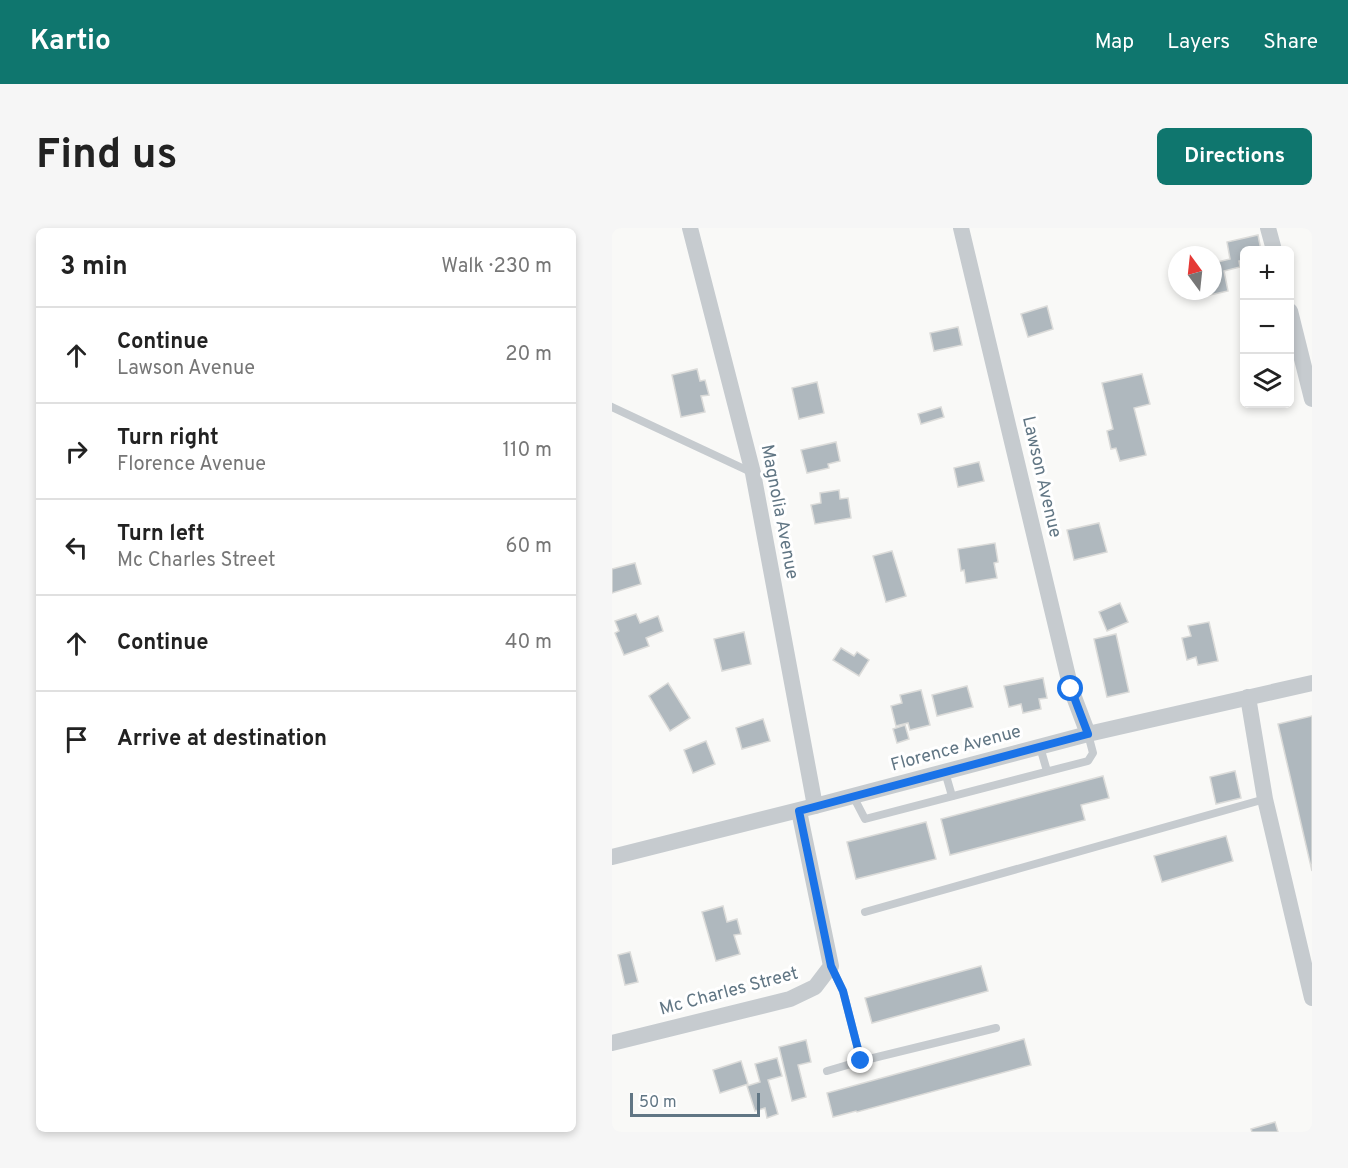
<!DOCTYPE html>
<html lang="en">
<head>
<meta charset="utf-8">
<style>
	body { margin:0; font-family:Overpass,sans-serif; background:#f6f6f6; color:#222 }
	.controls { position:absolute; right:18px; top:18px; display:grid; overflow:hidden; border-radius:9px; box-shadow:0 3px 9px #0003 }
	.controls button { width:54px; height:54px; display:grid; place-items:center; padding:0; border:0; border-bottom:2px solid #e0e0e0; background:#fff; color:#222; font:30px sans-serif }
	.compass { position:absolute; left:556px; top:18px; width:54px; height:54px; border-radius:50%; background:#fff; box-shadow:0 3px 9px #0003; rotate:345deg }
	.scale { position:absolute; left:18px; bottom:15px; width:130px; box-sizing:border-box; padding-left:6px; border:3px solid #617684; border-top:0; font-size:16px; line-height:21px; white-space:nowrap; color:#617684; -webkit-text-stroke:4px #fff; paint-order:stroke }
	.stop { position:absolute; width:18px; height:18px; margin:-14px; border:4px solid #1a73e8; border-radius:50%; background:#fff }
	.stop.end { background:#1a73e8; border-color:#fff; box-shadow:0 2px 6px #0008 }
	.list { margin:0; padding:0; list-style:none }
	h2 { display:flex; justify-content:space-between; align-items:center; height:78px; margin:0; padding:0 24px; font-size:26px }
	h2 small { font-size:20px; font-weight:400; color:#767676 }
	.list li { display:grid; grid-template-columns:39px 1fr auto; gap:18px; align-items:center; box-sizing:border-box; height:96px; padding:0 24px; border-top:2px solid #e0e0e0 }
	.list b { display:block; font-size:22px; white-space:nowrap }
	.list p { margin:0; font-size:20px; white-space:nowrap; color:#767676 }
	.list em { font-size:20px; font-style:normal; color:#767676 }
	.icon { flex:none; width:33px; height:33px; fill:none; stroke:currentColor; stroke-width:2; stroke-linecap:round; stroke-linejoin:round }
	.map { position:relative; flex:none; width:700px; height:904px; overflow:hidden; border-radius:9px }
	header { display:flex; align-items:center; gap:36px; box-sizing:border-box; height:84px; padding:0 30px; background:#0f766e; color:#fff }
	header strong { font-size:28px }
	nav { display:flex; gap:33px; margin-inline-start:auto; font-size:21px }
	.intro { display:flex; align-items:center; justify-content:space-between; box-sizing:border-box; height:144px; padding:0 36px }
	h1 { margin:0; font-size:42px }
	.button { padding:15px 27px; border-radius:9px; background:#0f766e; color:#fff; font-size:21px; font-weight:700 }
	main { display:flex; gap:36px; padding:0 36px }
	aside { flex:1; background:#fff; border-radius:9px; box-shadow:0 3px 9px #0003 }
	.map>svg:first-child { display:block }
</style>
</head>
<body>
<header>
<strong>Kartio</strong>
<nav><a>Map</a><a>Layers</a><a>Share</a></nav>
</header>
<div class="intro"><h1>Find us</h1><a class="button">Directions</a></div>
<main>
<aside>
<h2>3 min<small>Walk · 230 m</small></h2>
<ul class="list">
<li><svg class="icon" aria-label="ahead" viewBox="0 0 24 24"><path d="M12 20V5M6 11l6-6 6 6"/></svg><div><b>Continue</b><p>Lawson Avenue</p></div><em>20 m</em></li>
<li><svg class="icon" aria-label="right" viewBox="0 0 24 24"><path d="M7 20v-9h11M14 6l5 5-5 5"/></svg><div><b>Turn right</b><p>Florence Avenue</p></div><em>110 m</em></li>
<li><svg class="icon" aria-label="left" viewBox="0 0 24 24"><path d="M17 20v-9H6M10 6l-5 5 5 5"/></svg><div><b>Turn left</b><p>Mc Charles Street</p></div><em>60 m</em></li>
<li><svg class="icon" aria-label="ahead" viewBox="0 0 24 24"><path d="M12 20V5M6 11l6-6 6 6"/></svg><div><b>Continue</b></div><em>40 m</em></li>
<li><svg class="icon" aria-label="arrive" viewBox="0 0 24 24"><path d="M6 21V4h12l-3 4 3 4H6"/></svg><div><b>Arrive at destination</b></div></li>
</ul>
</aside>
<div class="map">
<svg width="700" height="904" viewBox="0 0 700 904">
	<rect width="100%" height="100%" fill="#f9f9f7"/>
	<!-- building -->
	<g fill="#afb8be" stroke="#dbdbd9" stroke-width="1.5">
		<path d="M 646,7 L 649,22 L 632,22 L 632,32 L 627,33 L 628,39 L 612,43 L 616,63 L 593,68 L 592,63 L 601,63 L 601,35 L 618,31 L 615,14 Z"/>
		<path d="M 435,78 L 441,101 L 416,109 L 409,86 Z"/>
		<path d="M 346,99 L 350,117 L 322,123 L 318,105 Z"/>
		<path d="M 85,141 L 88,153 L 93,152 L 97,167 L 89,168 L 93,184 L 69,189 L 60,147 Z"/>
		<path d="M 530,146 L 538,176 L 522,180 L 534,227 L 508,233 L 504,220 L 499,221 L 495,203 L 501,201 L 490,155 Z"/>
		<path d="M 205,154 L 212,185 L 187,191 L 180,160 Z"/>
		<path d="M 329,179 L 332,189 L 309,196 L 306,186 Z"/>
		<path d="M 224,214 L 228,233 L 216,236 L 217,240 L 195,245 L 189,222 Z"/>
		<path d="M 367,234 L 372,253 L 346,259 L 342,240 Z"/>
		<path d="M 227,262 L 228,271 L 236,270 L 239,290 L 203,296 L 199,277 L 209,275 L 208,265 Z"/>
		<path d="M 487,295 L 495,324 L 462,332 L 455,302 Z"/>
		<path d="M 383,315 L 386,334 L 382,335 L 385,350 L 354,355 L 352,342 L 349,343 L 346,321 Z"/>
		<path d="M 280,323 L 294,368 L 274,374 L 261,328 Z"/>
		<path d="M 23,335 L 29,356 L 0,365 L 0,341 Z"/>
		<path d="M 508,375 L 516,394 L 495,403 L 487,384 Z"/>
		<path d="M 24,386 L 28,395 L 46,388 L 51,403 L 34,410 L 37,418 L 12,427 L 3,405 L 7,403 L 3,393 Z"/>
		<path d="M 597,394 L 606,433 L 586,437 L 584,429 L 575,432 L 570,410 L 579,408 L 576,398 Z"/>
		<path d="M 132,404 L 139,436 L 110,443 L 102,411 Z"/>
		<path d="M 504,406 L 517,464 L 495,469 L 482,411 Z"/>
		<path d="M 229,420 L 242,428 L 245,424 L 257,432 L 247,448 L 221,432 Z"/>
		<path d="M 431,450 L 435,470 L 427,471 L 429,481 L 411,485 L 409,476 L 397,479 L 392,458 Z"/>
		<path d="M 56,455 L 78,490 L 58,503 L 37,468 Z"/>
		<path d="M 355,458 L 361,479 L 325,488 L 320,467 Z"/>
		<path d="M 309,462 L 318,497 L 298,502 L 296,495 L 284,498 L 279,478 L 290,475 L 288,467 Z"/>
		<path d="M 700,488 L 700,643 L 666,496 Z"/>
		<path d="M 151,491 L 158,513 L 130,521 L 124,500 Z"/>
		<path d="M 293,497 L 297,511 L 285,515 L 281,501 Z"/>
		<path d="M 94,513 L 103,536 L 81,545 L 72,522 Z"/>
		<path d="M 623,543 L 629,570 L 604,576 L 598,549 Z"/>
		<path d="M 491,548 L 497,570 L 469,577 L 473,592 L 338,627 L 329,591 Z"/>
		<path d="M 314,594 L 324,631 L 244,651 L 235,614 Z"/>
		<path d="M 614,608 L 621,633 L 550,654 L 542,628 Z"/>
		<path d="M 111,678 L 115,694 L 125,691 L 129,706 L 122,707 L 128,726 L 104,733 L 90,684 Z"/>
		<path d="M 18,724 L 26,754 L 13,757 L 6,727 Z"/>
		<path d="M 369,738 L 376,763 L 260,795 L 253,770 Z"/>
		<path d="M 412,811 L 419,837 L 245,884 L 244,883 L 221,889 L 215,865 Z"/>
		<path d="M 194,812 L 199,834 L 186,837 L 194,869 L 180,873 L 167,819 Z"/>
		<path d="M 165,830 L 170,848 L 156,852 L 166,886 L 155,890 L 153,880 L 143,883 L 135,858 L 148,854 L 143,836 Z"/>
		<path d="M 129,833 L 136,856 L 108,865 L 101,842 Z"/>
		<path d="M 663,894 L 666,904 L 640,904 L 639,901 Z"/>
	</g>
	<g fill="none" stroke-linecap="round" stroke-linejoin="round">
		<!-- lane -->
		<g stroke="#c6cbcf" stroke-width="8">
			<path d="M 0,179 L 141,245"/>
			<path d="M 428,519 L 435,543"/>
			<path d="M 333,544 L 340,568"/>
			<path d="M 241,568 L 253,591 L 476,533 L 481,525 L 476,506"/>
			<path d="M 253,684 L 653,571"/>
			<path d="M 219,738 L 231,763 L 249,833 L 384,800"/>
			<path d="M 215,843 L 249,833"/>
		</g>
		<!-- street -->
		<g stroke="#c6cbcf" stroke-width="16">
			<path d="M 78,0 L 141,245 L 203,578"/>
			<path d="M 349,0 L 459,461 L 476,506"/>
			<path d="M 656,0 L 662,22"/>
			<path d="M 678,83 L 700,171"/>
			<path d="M 636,469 L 653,571 L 700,770"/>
			<path d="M 0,629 L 203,578 L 476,506 L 700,455"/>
			<path d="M 0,815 L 178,771 L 203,759 L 219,738 L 187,583"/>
		</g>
	</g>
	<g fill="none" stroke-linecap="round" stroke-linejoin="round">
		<!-- route -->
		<path stroke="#1a73e8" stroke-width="8" d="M 249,833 L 231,763 L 219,738 L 187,583 L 476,506 L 459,461"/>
	</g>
	<g text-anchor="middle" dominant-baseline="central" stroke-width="6" stroke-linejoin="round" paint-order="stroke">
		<!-- street labels -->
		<g font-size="18" fill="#617684" stroke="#fff">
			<text transform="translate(429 249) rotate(77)">Lawson Avenue</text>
			<text transform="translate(167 284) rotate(79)">Magnolia Avenue</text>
			<text transform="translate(344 521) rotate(-15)">Florence Avenue</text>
			<text transform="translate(117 764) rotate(-15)">Mc Charles Street</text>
		</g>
	</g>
</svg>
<div class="controls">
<button>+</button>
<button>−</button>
<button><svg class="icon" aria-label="layers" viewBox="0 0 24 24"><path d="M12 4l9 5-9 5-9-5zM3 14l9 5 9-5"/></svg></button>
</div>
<svg class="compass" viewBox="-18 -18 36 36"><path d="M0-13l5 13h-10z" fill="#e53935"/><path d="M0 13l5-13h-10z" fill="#767676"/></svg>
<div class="scale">50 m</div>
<div class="stop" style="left:459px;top:461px"></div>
<div class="stop end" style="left:249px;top:833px"></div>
</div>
</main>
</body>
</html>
